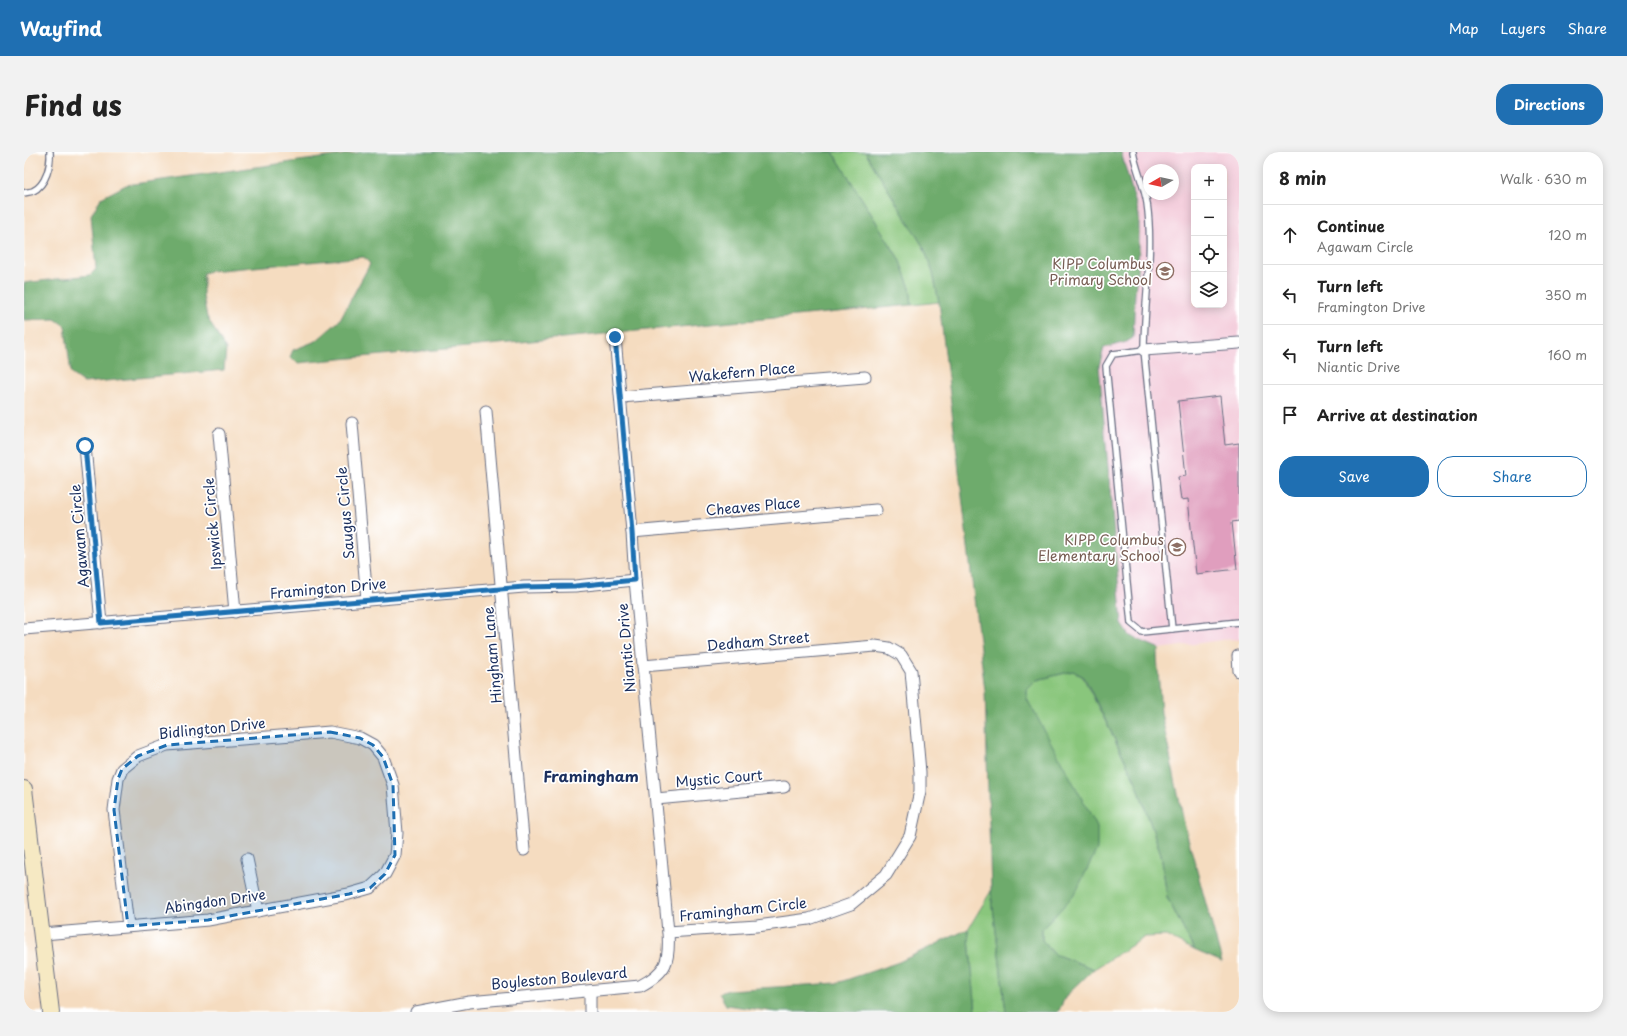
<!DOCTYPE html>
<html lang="en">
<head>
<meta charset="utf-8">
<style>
	body { margin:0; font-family:"Playpen Sans",sans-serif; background:#f2f2f2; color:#222 }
	.controls { position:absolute; right:12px; top:12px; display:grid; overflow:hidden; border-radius:8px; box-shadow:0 2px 10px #0003 }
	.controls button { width:36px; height:36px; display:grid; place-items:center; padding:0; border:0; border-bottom:1px solid #e0e0e0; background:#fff; color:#222; font:20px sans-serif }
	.compass { position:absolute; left:1119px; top:12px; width:36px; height:36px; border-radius:50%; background:#fff; box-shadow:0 2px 10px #0003; rotate:261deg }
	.stop { position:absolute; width:12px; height:12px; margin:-9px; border:3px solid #1f6fb2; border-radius:50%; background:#fff }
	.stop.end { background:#1f6fb2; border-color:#fff; box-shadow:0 1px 4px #0008 }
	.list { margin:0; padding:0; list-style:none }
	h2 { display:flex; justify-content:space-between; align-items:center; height:52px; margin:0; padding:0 16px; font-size:17px }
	h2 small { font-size:13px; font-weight:400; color:#767676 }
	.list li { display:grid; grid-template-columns:26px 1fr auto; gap:12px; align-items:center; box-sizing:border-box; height:60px; padding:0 16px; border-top:1px solid #e0e0e0 }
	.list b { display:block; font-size:15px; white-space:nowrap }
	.list p { margin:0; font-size:13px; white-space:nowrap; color:#767676 }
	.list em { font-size:13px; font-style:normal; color:#767676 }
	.actions { display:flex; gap:8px; padding:12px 16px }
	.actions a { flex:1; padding:9px 0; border:1px solid #1f6fb2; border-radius:16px; text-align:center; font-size:14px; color:#1f6fb2 }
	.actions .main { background:#1f6fb2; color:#fff }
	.icon { flex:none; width:22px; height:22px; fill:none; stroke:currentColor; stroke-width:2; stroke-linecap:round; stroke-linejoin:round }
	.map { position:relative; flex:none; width:1215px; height:860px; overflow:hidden; border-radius:16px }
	header { display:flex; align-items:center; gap:24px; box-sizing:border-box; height:56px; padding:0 20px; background:#1f6fb2; color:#fff }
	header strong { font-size:19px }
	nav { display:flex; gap:22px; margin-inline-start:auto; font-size:14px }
	.intro { display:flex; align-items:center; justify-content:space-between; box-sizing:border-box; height:96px; padding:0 24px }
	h1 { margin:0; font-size:28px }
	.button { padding:10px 18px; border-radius:16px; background:#1f6fb2; color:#fff; font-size:14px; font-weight:700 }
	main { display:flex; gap:24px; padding:0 24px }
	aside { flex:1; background:#fff; border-radius:16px; box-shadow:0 2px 10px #0003 }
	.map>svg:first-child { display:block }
</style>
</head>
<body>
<header>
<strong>Wayfind</strong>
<nav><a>Map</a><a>Layers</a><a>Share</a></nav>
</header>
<div class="intro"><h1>Find us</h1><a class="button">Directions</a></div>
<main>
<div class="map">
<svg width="1215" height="860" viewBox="0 0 1215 860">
	<rect width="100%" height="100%" fill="#fff"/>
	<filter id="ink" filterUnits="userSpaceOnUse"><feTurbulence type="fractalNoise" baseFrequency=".025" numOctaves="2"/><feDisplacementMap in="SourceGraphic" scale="8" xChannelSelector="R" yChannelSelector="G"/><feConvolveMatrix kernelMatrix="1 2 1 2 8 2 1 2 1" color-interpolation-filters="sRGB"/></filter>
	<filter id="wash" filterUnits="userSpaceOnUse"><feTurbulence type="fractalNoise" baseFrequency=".012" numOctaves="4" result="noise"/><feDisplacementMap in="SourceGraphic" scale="16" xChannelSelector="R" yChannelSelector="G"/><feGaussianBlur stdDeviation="0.9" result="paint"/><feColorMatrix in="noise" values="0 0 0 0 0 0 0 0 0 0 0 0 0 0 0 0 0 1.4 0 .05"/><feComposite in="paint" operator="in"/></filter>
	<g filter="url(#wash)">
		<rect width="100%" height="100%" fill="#f5dcc0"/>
		<!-- built -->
		<path fill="#f4cfdd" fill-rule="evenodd" d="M 1097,0 L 1215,0 L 1215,488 L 1204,487 L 1136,497 L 1106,484 L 1098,472 L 1075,214 L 1080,196 L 1102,190 L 1111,141 L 1115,98 L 1115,63 ZM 1170,15 L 1200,15 L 1200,153 L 1170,153 ZM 1125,18 L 1149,18 L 1149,42 L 1125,42 Z"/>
		<!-- green -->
		<g fill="#89c67c" stroke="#527a6d">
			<path d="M 809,0 L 841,0 L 900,96 L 909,121 L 915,150 L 888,153 L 886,136 L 875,107 Z"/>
			<path d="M 1049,519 L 1059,525 L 1112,630 L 1137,702 L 1143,745 L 1170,798 L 1142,784 L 1121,785 L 1070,817 L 1030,802 L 1018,788 L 1018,777 L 1051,742 L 1003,548 L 1003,538 L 1013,528 Z"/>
			<path d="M 967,739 L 982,860 L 952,860 L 944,777 Z"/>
		</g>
		<!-- forest -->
		<g fill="#6eab6c" stroke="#446d65">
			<path d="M 340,0 L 809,0 L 875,107 L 886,136 L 888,153 L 274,211 L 266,205 L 269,198 L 292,189 L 315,169 L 346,112 L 340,105 L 186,119 L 179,121 L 179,144 L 183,165 L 202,198 L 200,218 L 60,231 L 47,222 L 41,174 L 31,167 L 0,168 L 0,131 L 66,123 L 72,117 L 67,63 L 77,46 L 102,33 Z"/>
			<path d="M 841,0 L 1097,0 L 1115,63 L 1115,98 L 1111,141 L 1109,186 L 1102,190 L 1080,196 L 1075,214 L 1098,472 L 1106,484 L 1136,497 L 1133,503 L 1137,561 L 1161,675 L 1198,810 L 1170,798 L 1143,745 L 1137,702 L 1112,630 L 1060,525 L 1049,519 L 1013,528 L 1003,538 L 1003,547 L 1073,674 L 1073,697 L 1051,742 L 1018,777 L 1018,788 L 1030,802 L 1070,817 L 1042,844 L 1034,860 L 982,860 L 967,739 L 961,539 L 915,150 L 909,121 L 900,96 Z"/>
			<path d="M 944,777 L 952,860 L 752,860 L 702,853 L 695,841 L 705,838 L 813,831 L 875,810 Z"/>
		</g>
		<g id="blocks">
			<!-- building -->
			<path fill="#e09ebe" d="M 1196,244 L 1201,293 L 1215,291 L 1215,369 L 1208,370 L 1213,417 L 1172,422 L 1164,347 L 1157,348 L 1154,325 L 1162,324 L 1154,249 Z"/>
		</g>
	</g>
	<g filter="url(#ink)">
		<use href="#blocks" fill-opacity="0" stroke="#676c80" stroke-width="1"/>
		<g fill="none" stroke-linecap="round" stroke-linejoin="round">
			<defs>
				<g id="service">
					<path d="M 1109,0 C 1112,17 1120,33 1123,51 C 1130,100 1120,149 1120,198 L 1148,477"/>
					<path d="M 0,41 C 3,40 7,40 9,39 C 22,33 27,13 26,0"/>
					<path d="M 1120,198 L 1089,202 L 1082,214 L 1107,471 L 1118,480 L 1215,470"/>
				</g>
				<g id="minor">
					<path d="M 1120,198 L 1215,191"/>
					<path d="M 597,245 L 841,225"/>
					<path d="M 462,259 L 500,698"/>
					<path d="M 328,271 L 343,448"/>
					<path d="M 195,282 L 211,460"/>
					<path d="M 61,294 L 77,471"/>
					<path d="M 608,380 L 852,358"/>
					<path d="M 0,477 L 500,435 L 551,434 L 611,428"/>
					<path d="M 1214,504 L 1215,519"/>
					<path d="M 619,514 L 851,494 L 865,496 L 877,503 L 887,519 L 896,620 L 896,639 L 886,684 L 862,723 L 827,752 L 785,767 L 733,774 L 644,780"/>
					<path d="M 632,647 L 760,635"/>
					<path d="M 223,707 L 234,759"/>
					<path d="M 19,782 L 184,768 L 325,742 L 346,736 L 361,722 L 371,703 L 373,681 L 369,633 L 359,605 L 349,593 L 336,586 L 306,580 L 143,593 L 114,604 L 98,617 L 94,627 L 90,658 L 104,774"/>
					<path d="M 392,860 L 445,850 L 616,834 C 643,820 646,809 644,780 L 611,428 L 608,380 L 591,185"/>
					<path d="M 566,860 L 566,839"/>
				</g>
				<path id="secondary" d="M 0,637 L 27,860"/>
			</defs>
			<!-- service casing -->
			<use href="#service" stroke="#676c80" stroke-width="8"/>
			<!-- minor casing -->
			<use href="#minor" stroke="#676c80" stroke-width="13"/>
			<!-- secondary casing -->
			<use href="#secondary" stroke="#676c80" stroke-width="18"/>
			<!-- service -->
			<use href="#service" stroke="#fff" stroke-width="5.5"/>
			<!-- minor -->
			<use href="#minor" stroke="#fff" stroke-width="11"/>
			<!-- secondary -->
			<use href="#secondary" stroke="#f6e9c3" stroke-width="16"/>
		</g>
	</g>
	<g fill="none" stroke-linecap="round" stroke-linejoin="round" filter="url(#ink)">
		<!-- route -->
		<path stroke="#1f6fb2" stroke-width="5" d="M 61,294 L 77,471 L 500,435 L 551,434 L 611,428 L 608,380 L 591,185"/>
	</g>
	<!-- marked area -->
	<path fill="#1f6fb2" fill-opacity="0.2" stroke="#1f6fb2" stroke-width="3" stroke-dasharray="8 5" stroke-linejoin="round" d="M 306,580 L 336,586 L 349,593 L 359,605 L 369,633 L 371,703 L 361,722 L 346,736 L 325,742 L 184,768 L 104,774 L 90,658 L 94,627 L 98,617 L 114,604 L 143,593 Z"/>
	<!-- icons -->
	<defs>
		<symbol id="school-ring" viewBox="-11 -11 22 22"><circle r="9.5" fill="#fff" stroke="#8d6e63" stroke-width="1.5"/><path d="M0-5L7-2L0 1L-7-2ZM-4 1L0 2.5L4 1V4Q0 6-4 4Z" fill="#8d6e63"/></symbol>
	</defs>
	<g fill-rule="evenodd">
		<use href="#school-ring" x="1131" y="109" width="20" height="20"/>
		<use href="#school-ring" x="1143" y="385" width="20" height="20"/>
	</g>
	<g text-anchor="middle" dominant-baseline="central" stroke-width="3.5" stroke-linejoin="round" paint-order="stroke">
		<!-- education labels -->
		<g font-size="14" fill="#785e54" stroke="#fff" text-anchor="end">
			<text x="1128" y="111">KIPP Columbus<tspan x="1128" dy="16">Primary School</tspan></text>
			<text x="1140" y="387">KIPP Columbus<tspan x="1140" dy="16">Elementary School</tspan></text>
		</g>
		<!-- street labels -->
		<g font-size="14" fill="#1b2f5e" stroke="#fff">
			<text transform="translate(718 220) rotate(-5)">Wakefern Place</text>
			<text transform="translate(729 354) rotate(-5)">Cheaves Place</text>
			<text transform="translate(321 361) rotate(-95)">Saugus Circle</text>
			<text transform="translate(188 372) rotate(-95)">Ipswick Circle</text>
			<text transform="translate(55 384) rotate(-95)">Agawam Circle</text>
			<text transform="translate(304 436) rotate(-5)">Framington Drive</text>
			<text transform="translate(734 489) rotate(-5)">Dedham Street</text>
			<text transform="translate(602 496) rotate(-95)">Niantic Drive</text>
			<text transform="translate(468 503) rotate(-95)">Hingham Lane</text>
			<text transform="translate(188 576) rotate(-6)">Bidlington Drive</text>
			<text transform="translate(695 626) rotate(-5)">Mystic Court</text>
			<text transform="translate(191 749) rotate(-8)">Abingdon Drive</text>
			<text transform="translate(719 757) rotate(-6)">Framingham Circle</text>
			<text transform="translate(535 826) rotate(-5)">Boyleston Boulevard</text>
		</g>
		<!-- neighbourhood labels -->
		<g font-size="15" font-weight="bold" fill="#1b2f5e" stroke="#fff">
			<text x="567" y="623">Framingham</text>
		</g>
	</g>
</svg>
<div class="controls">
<button>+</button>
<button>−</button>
<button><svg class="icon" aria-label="locate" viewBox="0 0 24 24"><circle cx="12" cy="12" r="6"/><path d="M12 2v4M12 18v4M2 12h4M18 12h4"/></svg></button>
<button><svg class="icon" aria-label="layers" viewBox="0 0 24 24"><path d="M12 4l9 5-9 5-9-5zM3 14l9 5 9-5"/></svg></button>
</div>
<svg class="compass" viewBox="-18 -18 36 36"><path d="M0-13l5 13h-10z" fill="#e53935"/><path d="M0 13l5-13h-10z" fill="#767676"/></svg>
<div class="stop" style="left:61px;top:294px"></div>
<div class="stop end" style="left:591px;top:185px"></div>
</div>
<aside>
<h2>8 min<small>Walk · 630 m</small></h2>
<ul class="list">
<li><svg class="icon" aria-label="ahead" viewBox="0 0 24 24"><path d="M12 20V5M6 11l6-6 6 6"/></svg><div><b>Continue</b><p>Agawam Circle</p></div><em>120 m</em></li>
<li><svg class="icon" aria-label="left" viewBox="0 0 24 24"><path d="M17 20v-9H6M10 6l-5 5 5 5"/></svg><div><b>Turn left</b><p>Framington Drive</p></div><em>350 m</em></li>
<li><svg class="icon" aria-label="left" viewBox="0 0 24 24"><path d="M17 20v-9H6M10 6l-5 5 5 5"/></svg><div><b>Turn left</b><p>Niantic Drive</p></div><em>160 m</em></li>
<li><svg class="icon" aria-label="arrive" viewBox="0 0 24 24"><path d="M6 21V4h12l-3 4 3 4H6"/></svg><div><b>Arrive at destination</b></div></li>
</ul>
<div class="actions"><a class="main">Save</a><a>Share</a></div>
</aside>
</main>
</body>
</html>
